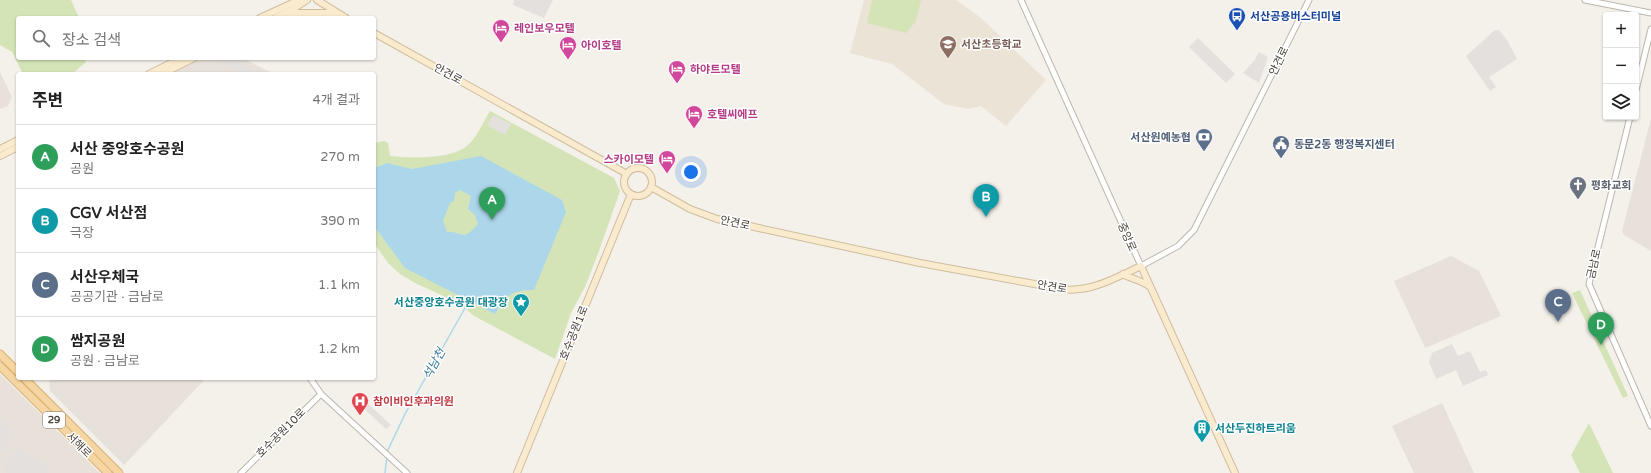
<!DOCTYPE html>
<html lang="ko">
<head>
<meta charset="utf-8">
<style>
	body { margin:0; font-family:"Varela Round","Noto Sans KR",sans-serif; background:#f2f2f2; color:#222 }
	.controls { position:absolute; right:12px; top:12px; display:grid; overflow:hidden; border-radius:4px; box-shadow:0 1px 3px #0004 }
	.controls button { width:36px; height:36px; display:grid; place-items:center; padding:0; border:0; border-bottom:1px solid #e0e0e0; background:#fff; color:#222; font:20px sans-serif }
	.you { position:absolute; left:691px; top:172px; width:14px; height:14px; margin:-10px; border:3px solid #fff; border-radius:50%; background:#1a73e8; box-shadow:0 0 0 6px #1a73e833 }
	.badge { display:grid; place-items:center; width:26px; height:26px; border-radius:50%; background:#db2777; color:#fff; font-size:13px; font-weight:700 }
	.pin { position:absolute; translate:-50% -33px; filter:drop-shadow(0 1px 2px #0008) }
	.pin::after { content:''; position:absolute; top:21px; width:14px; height:12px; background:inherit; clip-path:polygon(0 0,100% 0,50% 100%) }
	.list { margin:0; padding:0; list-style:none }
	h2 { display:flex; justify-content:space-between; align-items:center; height:52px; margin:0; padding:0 16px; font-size:17px }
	h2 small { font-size:13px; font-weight:400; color:#767676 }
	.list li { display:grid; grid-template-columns:26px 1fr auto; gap:12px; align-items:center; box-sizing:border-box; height:64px; padding:0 16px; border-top:1px solid #e0e0e0 }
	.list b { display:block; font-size:15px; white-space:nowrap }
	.list p { margin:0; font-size:13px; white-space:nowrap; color:#767676 }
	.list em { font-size:13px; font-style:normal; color:#767676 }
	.icon { flex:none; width:22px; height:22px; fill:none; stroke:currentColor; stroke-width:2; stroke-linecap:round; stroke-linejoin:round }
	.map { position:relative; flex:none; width:1651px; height:473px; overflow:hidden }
	.search { position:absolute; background:#fff; box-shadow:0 1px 3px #0004; left:16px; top:16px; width:360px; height:44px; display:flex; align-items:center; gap:10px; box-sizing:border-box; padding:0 14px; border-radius:4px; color:#767676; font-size:15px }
	.panel { position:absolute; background:#fff; box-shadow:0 1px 3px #0004; left:16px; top:72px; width:360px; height:308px; border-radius:4px }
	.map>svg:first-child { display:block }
</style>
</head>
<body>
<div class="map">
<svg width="1651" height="473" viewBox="0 0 1651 473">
	<rect width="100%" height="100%" fill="#f4f0ea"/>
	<!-- residential -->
	<g fill="#e7e1d9">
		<path d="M 196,58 L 242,58 L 274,74 L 162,74 Z"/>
		<path d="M 0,72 L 12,97 L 8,106 L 0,109 Z"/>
		<path d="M 1651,119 L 1651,251 L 1624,235 L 1622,231 Z"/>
		<path d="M 1451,256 L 1479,271 L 1501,316 L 1425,348 L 1394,281 Z"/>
		<path d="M 0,374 L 100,473 L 0,473 Z"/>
		<path d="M 52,378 L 206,378 L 124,465 L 50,391 L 49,381 Z"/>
		<path d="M 1442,403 L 1474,473 L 1414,473 L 1392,426 Z"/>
	</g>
	<!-- education -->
	<path fill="#ebe3d5" d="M 864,0 L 956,0 L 981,18 L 1046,80 L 1006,126 L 981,106 L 968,109 L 944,104 L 892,64 L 850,53 Z"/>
	<!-- green -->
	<g fill="#d4e4b7">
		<path d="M 0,0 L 71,0 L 79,18 L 18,18 L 18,58 L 83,58 L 86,62 L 72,74 L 23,74 L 12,52 L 0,45 Z"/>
		<path d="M 872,0 L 921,0 L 916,21 L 906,33 L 867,23 Z"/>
		<path d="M 490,111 L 614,178 L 620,191 L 599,251 L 585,287 L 571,313 L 555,359 L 474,316 L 459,303 L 417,284 L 400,274 L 388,263 L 374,243 L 374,143 L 384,141 L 388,143 L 390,156 C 410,158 452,160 468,145 C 478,136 483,122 490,111 Z"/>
		<path d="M 1580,290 L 1628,396 L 1623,398 L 1572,293 Z"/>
		<path d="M 1589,423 L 1613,473 L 1580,473 L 1571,455 Z"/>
	</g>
	<!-- parking -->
	<g fill="#e3e0de">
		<path d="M 514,0 L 553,0 L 544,18 L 513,5 Z"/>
		<path d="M 1495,30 L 1499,30 L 1507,40 L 1517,59 L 1489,77 L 1496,87 L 1490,91 L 1466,56 Z"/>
		<path d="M 1198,38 L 1235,74 L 1226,83 L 1189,47 Z"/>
		<path d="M 1259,52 L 1268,57 L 1259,83 L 1243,73 L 1254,61 Z"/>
		<path d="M 224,58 L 229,61 L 232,58 L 261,74 L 240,74 L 221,63 Z"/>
		<path d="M 493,115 L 511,124 L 505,135 L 487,125 Z"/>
		<path d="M 1452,344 L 1458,356 L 1470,351 L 1480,372 L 1486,370 L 1488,375 L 1463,386 L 1456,370 L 1436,379 L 1429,362 L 1432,353 Z"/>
		<path d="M 361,397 L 391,425 L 386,429 L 357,402 Z"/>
		<path d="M 0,418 L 3,422 L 14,429 L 4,444 L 8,447 L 5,452 L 0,449 Z"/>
		<path d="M 17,447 L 47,466 L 46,473 L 7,473 L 2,470 Z"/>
	</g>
	<!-- water -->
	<path fill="#acd7ea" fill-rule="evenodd" d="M 481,156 L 562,200 L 566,212 L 534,290 C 511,290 507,295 495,314 L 405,268 L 374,226 L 374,168 L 387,163 L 412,169 ZM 460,190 L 471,196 L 468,209 L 475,215 L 478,224 C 461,243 465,231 447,232 L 443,221 L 450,203 L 454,201 L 455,193 Z"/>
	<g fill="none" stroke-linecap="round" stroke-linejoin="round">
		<!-- stream -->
		<g stroke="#acd7ea" stroke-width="1.5">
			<path d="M 387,452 L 405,414 L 469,301"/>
			<path d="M 385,473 L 387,456"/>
		</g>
		<defs>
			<g id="tertiary">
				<path d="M 1021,0 L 1141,266 L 1178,246 L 1194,230 L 1309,0"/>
				<path d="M 1585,0 L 1651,13"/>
				<path d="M 1636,90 L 1651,29"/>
				<path d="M 1630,117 L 1589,284 L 1651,426"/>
				<path d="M 310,378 L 321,394 L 407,473"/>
				<path d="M 241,473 L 321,394"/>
			</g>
			<g id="secondary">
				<path d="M 317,0 L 346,18"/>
				<path d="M 286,13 L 336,13"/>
				<path d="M 260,18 L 299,0"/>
				<path d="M 275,18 L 293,9 L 307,0"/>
				<path d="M 374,33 L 627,174"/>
				<path d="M 149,74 L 181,58"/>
				<path d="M 162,74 L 194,58"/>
				<path d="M 0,149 L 18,140"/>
				<path d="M 0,156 L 18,147"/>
				<circle cx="638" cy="182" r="14"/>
				<path d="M 651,187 L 690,209 L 717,219 L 920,263 L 1062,289 C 1090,293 1115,278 1141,266 L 1235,473"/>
				<path d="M 1123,274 C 1128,278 1141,280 1149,286"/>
				<path d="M 517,473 L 631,194"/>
			</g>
			<g id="primary">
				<path d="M 0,354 L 18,372"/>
				<path d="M 0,366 L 108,473"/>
				<path d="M 24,378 L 119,473"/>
			</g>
		</defs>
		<!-- tertiary casing -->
		<use href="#tertiary" stroke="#beb6ad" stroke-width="7"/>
		<!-- secondary casing -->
		<use href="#secondary" stroke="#cfbd9e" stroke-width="8"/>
		<!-- primary casing -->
		<use href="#primary" stroke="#d9b072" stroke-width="9"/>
		<!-- tertiary -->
		<use href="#tertiary" stroke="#fff" stroke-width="5"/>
		<!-- secondary -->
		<use href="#secondary" stroke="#faebce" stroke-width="6"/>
		<!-- primary -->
		<use href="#primary" stroke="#f5d5a1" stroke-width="7"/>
	</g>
	<!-- icons -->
	<defs>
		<symbol id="bus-pin" viewBox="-11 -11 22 30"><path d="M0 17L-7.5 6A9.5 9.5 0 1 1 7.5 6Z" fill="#1a4fb4" stroke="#fff"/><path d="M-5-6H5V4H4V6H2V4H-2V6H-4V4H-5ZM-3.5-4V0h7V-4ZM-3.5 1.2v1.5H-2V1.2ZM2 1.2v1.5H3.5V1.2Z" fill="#fff"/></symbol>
		<symbol id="hotel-pin" viewBox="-11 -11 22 30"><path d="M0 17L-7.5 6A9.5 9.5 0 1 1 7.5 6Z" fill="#d1479c" stroke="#fff"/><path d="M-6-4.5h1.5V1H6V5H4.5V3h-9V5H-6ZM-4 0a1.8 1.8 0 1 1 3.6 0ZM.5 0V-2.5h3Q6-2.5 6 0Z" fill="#fff"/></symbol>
		<symbol id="school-pin" viewBox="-11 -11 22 30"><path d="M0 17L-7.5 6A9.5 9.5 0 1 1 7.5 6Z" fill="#8d6e63" stroke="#fff"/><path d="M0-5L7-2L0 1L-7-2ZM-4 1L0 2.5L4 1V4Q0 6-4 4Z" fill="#fff"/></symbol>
		<symbol id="bank-pin" viewBox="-11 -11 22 30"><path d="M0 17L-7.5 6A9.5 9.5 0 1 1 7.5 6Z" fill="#5c6f8a" stroke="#fff"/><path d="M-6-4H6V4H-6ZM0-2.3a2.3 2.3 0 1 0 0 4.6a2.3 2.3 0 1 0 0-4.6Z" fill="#fff"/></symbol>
		<symbol id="civic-pin" viewBox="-11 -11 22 30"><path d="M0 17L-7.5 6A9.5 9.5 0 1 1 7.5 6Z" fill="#5c6f8a" stroke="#fff"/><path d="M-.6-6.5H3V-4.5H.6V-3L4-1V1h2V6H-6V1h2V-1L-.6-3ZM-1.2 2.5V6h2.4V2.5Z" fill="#fff"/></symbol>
		<symbol id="church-pin" viewBox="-11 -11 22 30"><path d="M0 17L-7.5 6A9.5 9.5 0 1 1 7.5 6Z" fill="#6b7280" stroke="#fff"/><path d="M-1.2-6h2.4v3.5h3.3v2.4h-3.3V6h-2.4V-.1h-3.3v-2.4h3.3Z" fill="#fff"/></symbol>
		<symbol id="sight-pin" viewBox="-11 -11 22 30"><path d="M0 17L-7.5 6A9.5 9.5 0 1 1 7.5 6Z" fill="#0f9aa8" stroke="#fff"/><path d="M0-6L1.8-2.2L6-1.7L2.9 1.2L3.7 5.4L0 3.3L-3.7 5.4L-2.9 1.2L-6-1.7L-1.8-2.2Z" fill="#fff"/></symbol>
		<symbol id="hospital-pin" viewBox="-11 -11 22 30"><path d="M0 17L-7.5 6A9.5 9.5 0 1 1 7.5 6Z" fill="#e0444e" stroke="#fff"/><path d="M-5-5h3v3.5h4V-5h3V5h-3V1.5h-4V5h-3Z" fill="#fff"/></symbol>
		<symbol id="building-pin" viewBox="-11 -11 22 30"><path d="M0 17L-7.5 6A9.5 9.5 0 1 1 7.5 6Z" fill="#0f9aa8" stroke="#fff"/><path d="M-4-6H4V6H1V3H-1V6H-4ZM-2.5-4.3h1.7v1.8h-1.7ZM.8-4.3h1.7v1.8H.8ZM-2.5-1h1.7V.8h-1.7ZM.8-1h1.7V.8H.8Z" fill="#fff"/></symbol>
	</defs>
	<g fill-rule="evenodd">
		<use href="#bus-pin" x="1227" y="6" width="20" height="27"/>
		<use href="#hotel-pin" x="491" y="18" width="20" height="27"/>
		<use href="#school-pin" x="938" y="34" width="20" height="27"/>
		<use href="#hotel-pin" x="558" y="35" width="20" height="27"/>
		<use href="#hotel-pin" x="667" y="59" width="20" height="27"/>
		<use href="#hotel-pin" x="684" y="104" width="20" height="27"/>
		<use href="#bank-pin" x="1194" y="127" width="20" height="27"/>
		<use href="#civic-pin" x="1271" y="134" width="20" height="27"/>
		<use href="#hotel-pin" x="657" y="149" width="20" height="27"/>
		<use href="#church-pin" x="1568" y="175" width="20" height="27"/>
		<use href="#sight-pin" x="511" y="292" width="20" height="27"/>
		<use href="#hospital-pin" x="350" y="391" width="20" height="27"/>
		<use href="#building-pin" x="1192" y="418" width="20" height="27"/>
	</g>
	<g text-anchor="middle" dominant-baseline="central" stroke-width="3" stroke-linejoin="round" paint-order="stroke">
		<!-- shield labels -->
		<rect fill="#fff" stroke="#7e7974" stroke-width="1" x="43" y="412" width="22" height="16" rx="3"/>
		<g font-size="10" font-weight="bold" fill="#474039">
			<text x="54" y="420">29</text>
		</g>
		<!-- transit labels -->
		<g font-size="11" font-weight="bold" fill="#164399" stroke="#fff" text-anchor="start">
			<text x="1250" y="16">서산공용버스터미널</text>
		</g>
		<!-- hotel labels -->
		<g font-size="11" font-weight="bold" fill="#b23c85" stroke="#fff" text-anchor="start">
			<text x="514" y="28">레인보우모텔</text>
			<text x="581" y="45">아이호텔</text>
			<text x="690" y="69">하야트모텔</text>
			<text x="707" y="114">호텔씨에프</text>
			<text x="654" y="159" text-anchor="end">스카이모텔</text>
		</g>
		<!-- education labels -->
		<g font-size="11" font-weight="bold" fill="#785e54" stroke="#fff" text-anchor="start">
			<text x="961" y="44">서산초등학교</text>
		</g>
		<!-- street labels -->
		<g font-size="11" fill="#474039" stroke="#fff">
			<text transform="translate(1279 61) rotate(-64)">안견로</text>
			<text transform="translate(448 74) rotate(29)">안견로</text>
			<text transform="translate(735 223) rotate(12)">안견로</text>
			<text transform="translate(1127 237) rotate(66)">중앙로</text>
			<text transform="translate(1594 264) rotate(-77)">금남로</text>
			<text transform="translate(1052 287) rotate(9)">안견로</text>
			<text transform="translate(574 333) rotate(-68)">호수공원1로</text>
			<text transform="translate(281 433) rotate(-45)">호수공원10로</text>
			<text transform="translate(79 445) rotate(45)">서해로</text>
		</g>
		<!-- service labels -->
		<g font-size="11" font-weight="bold" fill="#4e5e75" stroke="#fff" text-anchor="end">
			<text x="1191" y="137">서산원예농협</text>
			<text x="1294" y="144" text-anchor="start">동문2동 행정복지센터</text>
		</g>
		<!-- worship labels -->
		<g font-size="11" font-weight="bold" fill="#5b616d" stroke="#fff" text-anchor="start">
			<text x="1591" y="185">평화교회</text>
		</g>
		<!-- culture labels -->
		<g font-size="11" font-weight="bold" fill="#0d838f" stroke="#fff" text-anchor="end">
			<text x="508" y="302">서산중앙호수공원 대광장</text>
			<text x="1215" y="428" text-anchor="start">서산두진하트리움</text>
		</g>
		<!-- health labels -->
		<g font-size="11" font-weight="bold" fill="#be3a42" stroke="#fff" text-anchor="start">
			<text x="373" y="401">참이비인후과의원</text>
		</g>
		<!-- water labels -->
		<g font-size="12" font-style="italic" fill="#377a9b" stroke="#fff">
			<text transform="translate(434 364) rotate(-61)">석남천</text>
		</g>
	</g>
</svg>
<div class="controls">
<button>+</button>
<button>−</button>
<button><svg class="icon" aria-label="layers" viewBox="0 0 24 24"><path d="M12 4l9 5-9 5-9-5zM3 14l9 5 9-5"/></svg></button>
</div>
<div class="you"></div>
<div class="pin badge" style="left:492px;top:220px;background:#2e9e5b">A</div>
<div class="pin badge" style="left:986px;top:217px;background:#0f9aa8">B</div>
<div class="pin badge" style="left:1558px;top:322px;background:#5c6f8a">C</div>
<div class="pin badge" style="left:1601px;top:345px;background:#2e9e5b">D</div>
<div class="search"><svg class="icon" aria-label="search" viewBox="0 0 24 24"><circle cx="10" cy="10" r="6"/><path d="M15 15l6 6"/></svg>장소 검색</div>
<section class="panel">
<h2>주변<small>4개 결과</small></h2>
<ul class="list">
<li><span class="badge" style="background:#2e9e5b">A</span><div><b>서산 중앙호수공원</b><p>공원</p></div><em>270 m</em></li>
<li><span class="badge" style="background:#0f9aa8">B</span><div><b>CGV 서산점</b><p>극장</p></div><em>390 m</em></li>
<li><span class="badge" style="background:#5c6f8a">C</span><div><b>서산우체국</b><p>공공기관 · 금남로</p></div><em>1.1 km</em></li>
<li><span class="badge" style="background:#2e9e5b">D</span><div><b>쌈지공원</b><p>공원 · 금남로</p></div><em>1.2 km</em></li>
</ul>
</section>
</div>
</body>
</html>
